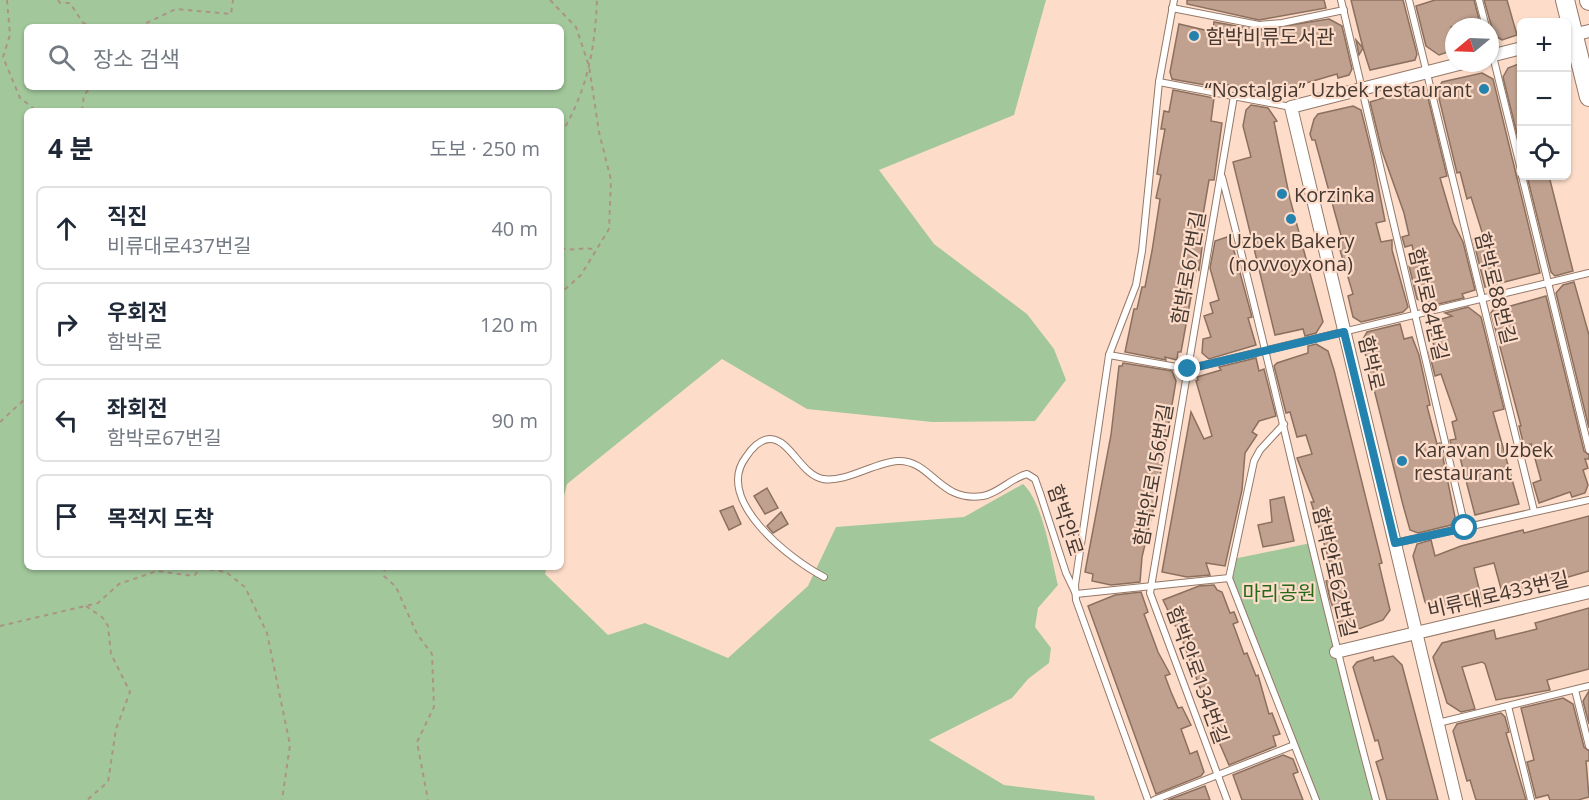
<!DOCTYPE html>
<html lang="ko">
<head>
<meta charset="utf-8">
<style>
	body { margin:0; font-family:"Open Sans","Noto Sans KR",sans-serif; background:#f6f6f7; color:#1f2937 }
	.controls { position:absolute; right:18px; top:18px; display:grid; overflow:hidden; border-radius:9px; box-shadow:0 2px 4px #0004 }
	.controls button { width:54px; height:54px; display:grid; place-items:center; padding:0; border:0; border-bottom:2px solid #e0e1e3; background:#fff; color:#1f2937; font:30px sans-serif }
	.compass { position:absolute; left:1445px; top:18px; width:54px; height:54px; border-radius:50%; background:#fff; box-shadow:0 2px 4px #0004; rotate:251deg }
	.stop { position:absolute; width:18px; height:18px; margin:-14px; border:4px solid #2482ae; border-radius:50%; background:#fff }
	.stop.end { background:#2482ae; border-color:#fff; box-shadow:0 2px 6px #0008 }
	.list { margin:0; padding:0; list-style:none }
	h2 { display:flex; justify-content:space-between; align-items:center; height:78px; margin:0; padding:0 24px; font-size:26px }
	h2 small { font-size:20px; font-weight:400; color:#747a83 }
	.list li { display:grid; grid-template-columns:39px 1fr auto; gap:18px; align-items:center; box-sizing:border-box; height:84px; margin:0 12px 12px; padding:0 12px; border:2px solid #e0e1e3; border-radius:9px }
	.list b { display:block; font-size:22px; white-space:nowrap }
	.list p { margin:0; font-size:20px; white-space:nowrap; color:#747a83 }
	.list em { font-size:20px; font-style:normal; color:#747a83 }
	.icon { flex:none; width:33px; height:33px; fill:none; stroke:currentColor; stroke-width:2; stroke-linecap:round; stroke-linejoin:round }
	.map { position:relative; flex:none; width:1589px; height:800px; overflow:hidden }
	.search { position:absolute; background:#fff; box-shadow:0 2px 4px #0004; left:24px; top:24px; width:540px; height:66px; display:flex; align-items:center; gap:15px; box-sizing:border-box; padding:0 21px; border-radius:9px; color:#747a83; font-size:22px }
	.panel { position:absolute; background:#fff; box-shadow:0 2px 4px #0004; left:24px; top:108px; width:540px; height:462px; border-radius:9px }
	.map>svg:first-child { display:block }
</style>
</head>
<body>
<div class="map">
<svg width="1589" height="800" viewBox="0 0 1589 800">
	<rect width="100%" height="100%" fill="#fdddca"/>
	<!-- green -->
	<g fill="#a2c79b" fill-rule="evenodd">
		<path d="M 0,0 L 1046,0 L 1014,115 L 879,170 L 934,244 L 1027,314 L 1054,349 L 1066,380 L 1035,421 L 932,422 L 807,409 L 722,359 L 567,484 L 561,508 L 561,111 L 27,111 L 27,567 L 547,567 L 545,574 L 608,635 L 645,623 L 728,658 L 808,586 L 836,527 L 964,517 L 1023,484 C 1043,502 1051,557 1058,585 L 1038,608 L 1035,627 L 1051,648 L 1049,663 L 1028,679 L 1012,698 L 929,740 L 1004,785 L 1094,796 L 1095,800 L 0,800 ZM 27,27 L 561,27 L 561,87 L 27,87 Z"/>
		<path d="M 1311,543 L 1376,800 L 1316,800 L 1229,578 L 1233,559 Z"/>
	</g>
	<!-- building -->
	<g fill="#c0a18f" stroke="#8c705f" stroke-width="1.5">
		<path d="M 1187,0 L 1324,0 L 1326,8 L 1259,20 L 1187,4 Z"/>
		<path d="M 1351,0 L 1403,0 L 1417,54 L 1415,60 L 1370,70 L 1363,48 L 1359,55 L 1356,40 L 1363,48 Z"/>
		<path d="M 1435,0 L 1474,0 L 1481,27 L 1451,27 L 1454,50 L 1439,55 L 1426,46 L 1416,6 Z"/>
		<path d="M 1484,0 L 1507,0 L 1517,35 L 1502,40 L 1494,35 Z"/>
		<path d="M 1329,19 L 1342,26 L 1352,69 L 1349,75 L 1338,78 L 1337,74 L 1272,93 L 1218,83 L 1216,87 L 1172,79 L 1170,72 L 1179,24 L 1213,32 L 1214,22 L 1259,30 Z"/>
		<path d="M 1521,63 L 1521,150 L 1503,77 L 1508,68 Z"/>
		<path d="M 1482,73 L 1493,79 L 1540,273 L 1485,287 L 1473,239 L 1483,235 L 1471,197 L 1467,199 L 1460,172 L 1457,173 L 1437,90 L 1442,82 Z"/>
		<path d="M 1418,87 L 1421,96 L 1427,94 L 1447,176 L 1440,178 L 1453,222 L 1463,242 L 1475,290 L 1462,294 L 1464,298 L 1430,306 L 1417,299 L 1409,266 L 1416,264 L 1412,245 L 1405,247 L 1402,237 L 1409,235 L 1404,213 L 1382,151 L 1370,102 Z"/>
		<path d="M 1173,90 L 1214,98 L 1211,121 L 1222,123 L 1214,180 L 1209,180 L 1203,215 L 1206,216 L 1199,271 L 1197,264 L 1181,352 L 1178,352 L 1177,360 L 1165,357 L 1166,360 L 1125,352 L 1134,309 L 1137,309 L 1142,287 L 1145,287 L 1152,251 L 1160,199 L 1156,198 L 1161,175 L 1157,174 L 1165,129 L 1161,129 L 1164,111 L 1169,112 Z"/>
		<path d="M 1251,105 L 1268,108 L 1277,121 L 1274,122 L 1290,199 L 1323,322 L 1316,333 L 1305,336 L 1303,329 L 1275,335 L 1233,162 L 1251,157 L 1243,126 L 1246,110 Z"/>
		<path d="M 1353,106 L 1361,110 L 1372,154 L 1385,221 L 1376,223 L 1381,242 L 1392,240 L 1392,250 L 1408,307 L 1403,312 L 1361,322 L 1353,317 L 1348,296 L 1353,294 L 1337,240 L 1342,239 L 1315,140 L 1312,140 L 1310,134 L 1314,119 L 1318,114 Z"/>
		<path d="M 1527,176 L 1549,176 L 1573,271 L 1555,276 L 1551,272 Z"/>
		<path d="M 1230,236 L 1252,317 L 1248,318 L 1256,345 L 1209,359 L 1202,353 L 1203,339 L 1211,337 L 1204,316 L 1213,313 L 1210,303 L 1219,300 L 1210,268 L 1215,241 Z"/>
		<path d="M 1574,282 L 1589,335 L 1589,428 L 1556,293 L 1563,285 Z"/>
		<path d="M 1546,296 L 1584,451 L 1589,455 L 1589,459 L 1585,459 L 1588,468 L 1583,470 L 1588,485 L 1585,493 L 1572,497 L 1570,492 L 1539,503 L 1533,483 L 1541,480 L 1531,444 L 1524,446 L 1519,426 L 1521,426 L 1491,313 L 1495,307 L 1506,303 L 1507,307 Z"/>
		<path d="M 1468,307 L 1481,317 L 1504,409 L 1493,412 L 1519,504 L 1475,515 L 1457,446 L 1454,457 L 1450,440 L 1456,439 L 1452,422 L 1457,420 L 1441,374 L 1435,376 L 1429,352 L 1435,350 L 1428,323 L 1452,316 L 1445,313 Z"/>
		<path d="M 1400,324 L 1404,339 L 1412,337 L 1419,355 L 1430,405 L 1427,406 L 1437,444 L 1440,443 L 1455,517 L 1451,525 L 1418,533 L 1410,530 L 1403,505 L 1362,341 L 1367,332 Z"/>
		<path d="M 1316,344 L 1328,351 L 1334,370 L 1382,563 L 1379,564 L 1390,610 L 1383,620 L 1348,633 L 1340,628 L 1330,599 L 1326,581 L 1333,579 L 1327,553 L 1311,502 L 1314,502 L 1297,458 L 1312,454 L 1306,435 L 1297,437 L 1290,412 L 1286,413 L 1274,366 L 1277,363 L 1308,353 L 1308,346 Z"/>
		<path d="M 1256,358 L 1259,371 L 1264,369 L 1276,416 L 1259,421 L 1252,432 L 1257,435 L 1245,453 L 1242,490 L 1225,566 L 1206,563 L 1210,575 L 1187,577 L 1162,572 L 1191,412 L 1204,439 L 1212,436 L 1196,381 L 1198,380 L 1197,377 L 1221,370 L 1219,367 Z"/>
		<path d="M 1123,363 L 1172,371 L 1176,381 L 1157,494 L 1142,557 L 1140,582 L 1111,585 L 1092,581 L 1093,574 L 1085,572 L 1111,435 L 1119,366 L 1122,366 Z"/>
		<path d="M 767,488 L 778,508 L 765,514 L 754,496 Z"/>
		<path d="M 1284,497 L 1294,541 L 1263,547 L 1258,525 L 1272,522 L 1270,500 Z"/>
		<path d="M 733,506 L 741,524 L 729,530 L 720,511 Z"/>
		<path d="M 781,512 L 788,524 L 773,533 L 767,526 Z"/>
		<path d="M 1589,516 L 1589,571 L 1503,596 L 1494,563 L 1474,568 L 1482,601 L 1432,611 L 1425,602 L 1413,556 L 1417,544 L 1431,540 L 1435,556 L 1461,546 L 1523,530 L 1524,533 Z"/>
		<path d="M 1214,585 L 1217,590 L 1222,592 L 1230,613 L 1234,612 L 1238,622 L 1233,624 L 1235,629 L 1244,654 L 1247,653 L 1256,676 L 1258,675 L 1269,714 L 1272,713 L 1280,734 L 1273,736 L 1276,746 L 1229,765 L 1212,726 L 1217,724 L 1210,706 L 1207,707 L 1183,642 L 1163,600 L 1199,586 Z"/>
		<path d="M 1141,592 L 1148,612 L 1144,614 L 1158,652 L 1170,674 L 1165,676 L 1171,692 L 1178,708 L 1182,707 L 1191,725 L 1181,729 L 1190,754 L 1197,751 L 1204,772 L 1201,776 L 1156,794 L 1088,606 L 1115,595 Z"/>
		<path d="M 1589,608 L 1589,669 L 1547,680 L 1550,690 L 1496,700 L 1485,664 L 1482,662 L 1462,667 L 1475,709 L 1461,712 L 1447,703 L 1433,657 L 1442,643 L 1494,630 L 1496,639 L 1537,629 L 1535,623 Z"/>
		<path d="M 1393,656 L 1402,665 L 1438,800 L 1387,800 L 1381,778 L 1376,762 L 1383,759 L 1378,740 L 1375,741 L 1353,667 L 1357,662 L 1373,657 L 1374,661 Z"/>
		<path d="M 1589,691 L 1589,724 L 1583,701 Z"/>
		<path d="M 1563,698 L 1573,704 L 1584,747 L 1589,751 L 1589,761 L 1586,761 L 1589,797 L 1578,800 L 1550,800 L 1548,795 L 1536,798 L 1527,762 L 1534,760 L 1521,708 Z"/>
		<path d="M 1501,713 L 1505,717 L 1509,732 L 1506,733 L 1526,800 L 1476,800 L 1470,780 L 1467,781 L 1453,731 L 1457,724 Z"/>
		<path d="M 1283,755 L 1293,759 L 1298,772 L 1293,774 L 1303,800 L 1242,800 L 1233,775 Z"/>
		<path d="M 1205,786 L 1210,800 L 1168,800 Z"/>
	</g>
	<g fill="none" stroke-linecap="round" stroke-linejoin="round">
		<defs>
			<g id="lane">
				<path d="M 1341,0 L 1465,527"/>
				<path d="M 1409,0 L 1534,511"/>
				<path d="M 1479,0 L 1486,27"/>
				<path d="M 1172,8 L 1259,25 L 1282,23 L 1344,10"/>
				<path d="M 1490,44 L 1522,174"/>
				<path d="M 1159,82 L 1291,107"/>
				<path d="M 1522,176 L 1589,450"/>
				<path d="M 1222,177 C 1276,384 1320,594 1376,800"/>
				<path d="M 1109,355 L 1188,369 L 1589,273"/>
				<path d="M 1395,543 L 1589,500"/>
				<path d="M 824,577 C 791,560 713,500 746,457 C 751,449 760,439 770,439 C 790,439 801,475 823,479 C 846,483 875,462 898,461 C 932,460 939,503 983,496 C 999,493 1011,478 1027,474 L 1035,479 L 1040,493 L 1066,573 L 1076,594 L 1229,578"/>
				<path d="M 1229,578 L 1316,800"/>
				<path d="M 1229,578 L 1254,461 L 1260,450 L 1284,424"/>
				<path d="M 1575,690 L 1589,746"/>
				<path d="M 1508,706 L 1531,800"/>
				<path d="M 1438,723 L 1589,686"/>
				<path d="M 1148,800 L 1076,600 L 1075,585 L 1109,355 L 1136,285 L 1142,251 L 1159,82 L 1174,0"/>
				<path d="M 1154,800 L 1294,745"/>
				<path d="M 1227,800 L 1150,593 L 1234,96"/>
			</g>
			<g id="street">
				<path d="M 1568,36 L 1589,31"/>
				<path d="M 1490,56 L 1522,48"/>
				<path d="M 1336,652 L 1589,592"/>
				<path d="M 1456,800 L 1291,107 L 1463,63"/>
			</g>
			<g id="secondary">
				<path d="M 1565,0 L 1589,97"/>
				<path d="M 1589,0 L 1589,1"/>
			</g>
		</defs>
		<!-- lane casing -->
		<use href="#lane" stroke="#957867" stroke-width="8"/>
		<!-- street casing -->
		<use href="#street" stroke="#957867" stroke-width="14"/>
		<!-- secondary casing -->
		<use href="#secondary" stroke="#957867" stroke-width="20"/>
		<!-- path -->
		<g stroke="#ab9486" stroke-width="2" stroke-dasharray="4.5 4.5" stroke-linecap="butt">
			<path d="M 7,0 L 10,35 L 3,57 L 20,98 L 37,111"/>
			<path d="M 58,0 L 60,3 L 70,3 L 83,23 L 98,27"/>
			<path d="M 550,0 L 576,27 L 589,66 L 599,132 L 611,180 L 609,229 L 581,275 L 561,293"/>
			<path d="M 138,27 L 176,9 L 231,14 L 233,0"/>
			<path d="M 82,111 L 84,95 L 91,87"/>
			<path d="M 561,134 C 587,91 595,50 597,0"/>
			<path d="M 561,248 C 572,252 584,246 596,250"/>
			<path d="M 0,422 L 27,397"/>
			<path d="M 385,567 L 384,576 L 396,587 L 417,634 L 432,654 L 434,707 L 417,742 L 428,800"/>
			<path d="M 201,568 L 226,572 L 245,587 L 267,633 L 290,745 L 282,800"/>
			<path d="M 86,606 L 103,618 L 108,626 L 111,654 L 130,692 L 116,729 L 108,782 L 87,800"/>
			<path d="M 0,626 L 98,603 L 119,584 L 157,571 L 194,576 L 200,569"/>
		</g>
		<!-- lane -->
		<use href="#lane" stroke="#fff" stroke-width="6"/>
		<!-- street -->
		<use href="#street" stroke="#fff" stroke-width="12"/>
		<!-- secondary -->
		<use href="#secondary" stroke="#fff" stroke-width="18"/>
	</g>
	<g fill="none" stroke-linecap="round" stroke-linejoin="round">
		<!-- route -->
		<path stroke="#2482ae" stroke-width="8" d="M 1188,369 L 1344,332 L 1395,543 L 1465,528"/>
	</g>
	<!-- markers -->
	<g fill="#2482ae" stroke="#fdddca" stroke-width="2">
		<circle cx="1194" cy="36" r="6"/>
		<circle cx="1484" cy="89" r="6"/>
		<circle cx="1282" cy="194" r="6"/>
		<circle cx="1291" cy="219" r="6"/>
		<circle cx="1402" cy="461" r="6"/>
	</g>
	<g text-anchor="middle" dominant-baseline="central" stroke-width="4.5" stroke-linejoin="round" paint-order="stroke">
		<!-- poi labels -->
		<g font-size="20" fill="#463932" stroke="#fdddca" text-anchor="start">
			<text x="1206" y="36">함박비류도서관</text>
			<text x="1472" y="89" text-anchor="end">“Nostalgia” Uzbek restaurant</text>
			<text x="1294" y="194">Korzinka</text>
			<text x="1291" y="240" text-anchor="middle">Uzbek Bakery<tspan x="1291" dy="23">(novvoyxona)</tspan></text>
			<text x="1414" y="449">Karavan Uzbek<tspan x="1414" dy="23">restaurant</tspan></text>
		</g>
		<!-- street labels -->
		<g font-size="20" fill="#463932" stroke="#fdddca">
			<text transform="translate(1188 268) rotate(-80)">함박로67번길</text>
			<text transform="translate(1496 288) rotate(76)">함박로88번길</text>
			<text transform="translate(1429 304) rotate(77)">함박로84번길</text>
			<text transform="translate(1372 363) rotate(77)">함박로</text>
			<text transform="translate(1153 475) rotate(-80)">함박안로156번길</text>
			<text transform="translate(1066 520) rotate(72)">함박안로</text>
			<text transform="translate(1335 572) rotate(77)">함박안로62번길</text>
			<text transform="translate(1498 594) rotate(-13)">비류대로433번길</text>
			<text transform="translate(1198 675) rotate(70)">함박안로134번길</text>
		</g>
		<!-- park labels -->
		<g font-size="20" fill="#246818" stroke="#fdddca">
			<text x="1279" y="592">마리공원</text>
		</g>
	</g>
</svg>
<div class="controls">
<button>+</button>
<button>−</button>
<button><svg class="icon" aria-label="locate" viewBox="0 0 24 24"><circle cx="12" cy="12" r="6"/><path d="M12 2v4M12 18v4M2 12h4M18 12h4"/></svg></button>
</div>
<svg class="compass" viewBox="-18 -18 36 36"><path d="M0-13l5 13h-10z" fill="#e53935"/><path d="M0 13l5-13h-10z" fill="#747a83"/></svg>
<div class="stop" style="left:1465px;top:528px"></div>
<div class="stop end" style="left:1188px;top:369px"></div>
<div class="search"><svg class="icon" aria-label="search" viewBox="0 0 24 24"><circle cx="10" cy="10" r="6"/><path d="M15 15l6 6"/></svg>장소 검색</div>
<section class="panel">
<h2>4 분<small>도보 · 250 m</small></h2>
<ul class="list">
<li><svg class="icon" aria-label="ahead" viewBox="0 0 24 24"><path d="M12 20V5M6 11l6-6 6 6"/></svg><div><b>직진</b><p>비류대로437번길</p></div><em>40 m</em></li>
<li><svg class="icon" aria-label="right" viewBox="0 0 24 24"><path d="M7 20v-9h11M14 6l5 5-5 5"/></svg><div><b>우회전</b><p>함박로</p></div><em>120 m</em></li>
<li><svg class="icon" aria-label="left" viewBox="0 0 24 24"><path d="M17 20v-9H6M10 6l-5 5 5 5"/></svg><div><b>좌회전</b><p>함박로67번길</p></div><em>90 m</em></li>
<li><svg class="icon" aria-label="arrive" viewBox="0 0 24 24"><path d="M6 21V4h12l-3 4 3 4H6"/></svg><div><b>목적지 도착</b></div></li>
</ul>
</section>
</div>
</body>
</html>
